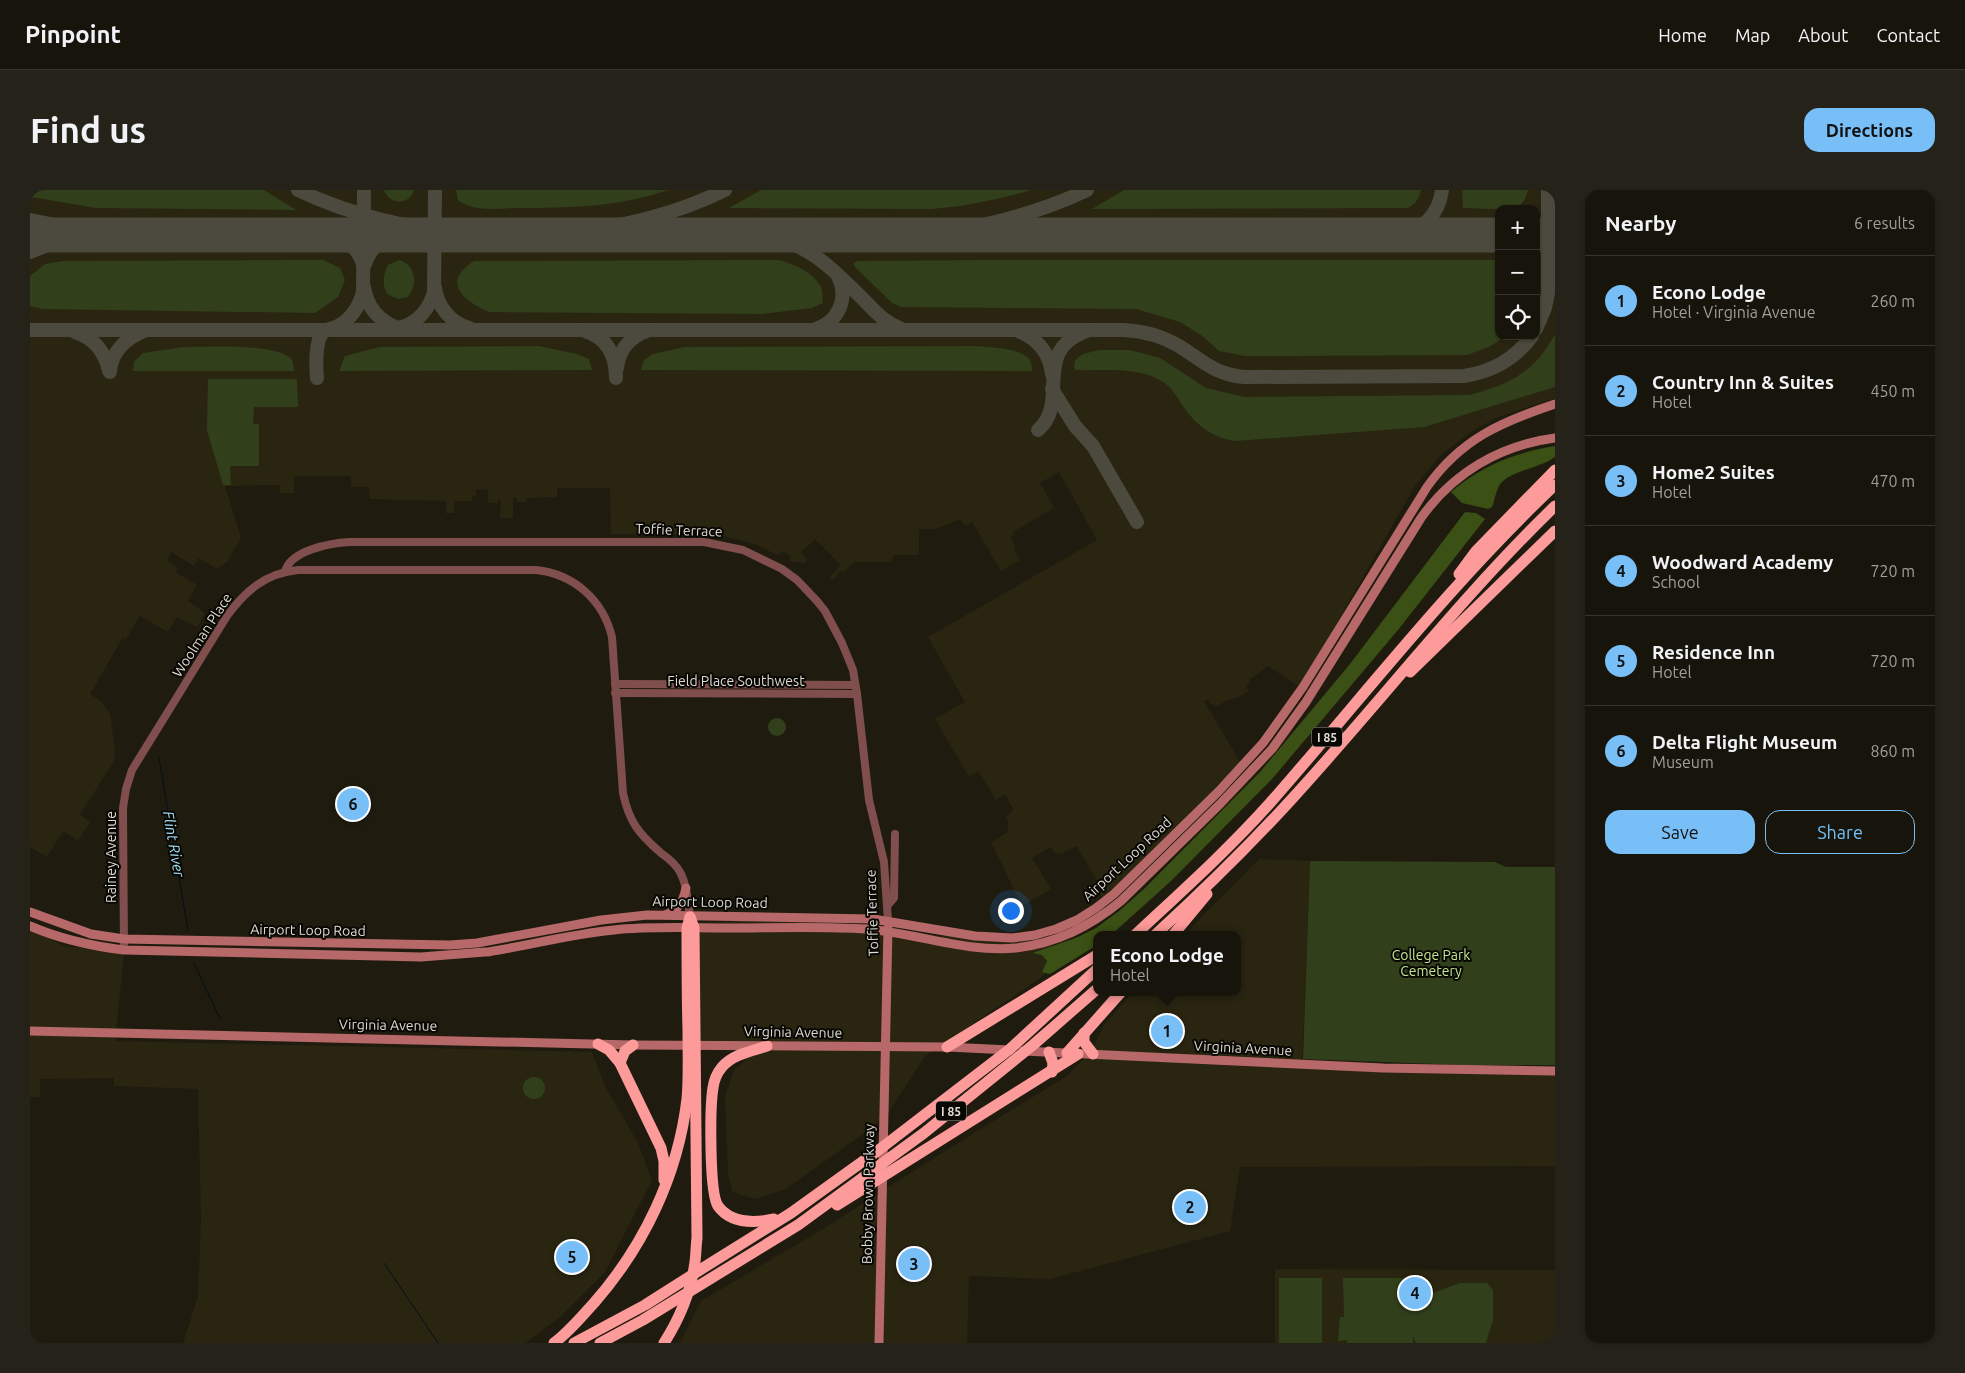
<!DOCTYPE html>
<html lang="en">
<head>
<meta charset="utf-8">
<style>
	body { margin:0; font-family:Ubuntu,sans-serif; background:#242219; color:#f1f3f6 }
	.controls { position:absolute; right:15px; top:15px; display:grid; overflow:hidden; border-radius:10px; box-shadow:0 1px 4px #0004 }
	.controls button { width:45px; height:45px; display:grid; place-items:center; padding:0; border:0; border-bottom:1px solid #36342c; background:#17150b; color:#f1f3f6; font:25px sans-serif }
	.you { position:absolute; left:980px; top:720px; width:18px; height:18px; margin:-12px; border:4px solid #fff; border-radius:50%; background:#1a73e8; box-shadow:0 0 0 8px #1a73e833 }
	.badge { display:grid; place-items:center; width:32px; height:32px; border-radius:50%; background:#78bff8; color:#111; font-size:16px; font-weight:700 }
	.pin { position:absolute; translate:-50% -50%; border:2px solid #fff; box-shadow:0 1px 5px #0006 }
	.popup { position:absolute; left:1063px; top:741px; width:148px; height:65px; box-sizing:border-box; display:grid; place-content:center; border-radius:10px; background:#17150b; filter:drop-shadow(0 1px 4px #0005); font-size:16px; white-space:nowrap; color:#9e9f9d }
	.popup b { font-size:19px; color:#f1f3f6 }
	.popup::after { content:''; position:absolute; left:50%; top:100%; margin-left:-10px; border:10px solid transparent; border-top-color:#17150b }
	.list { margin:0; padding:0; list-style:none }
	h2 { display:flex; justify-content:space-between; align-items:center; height:65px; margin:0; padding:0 20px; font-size:21px }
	h2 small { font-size:16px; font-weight:400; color:#9e9f9d }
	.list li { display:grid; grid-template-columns:32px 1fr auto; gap:15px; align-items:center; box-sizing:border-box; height:90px; padding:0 20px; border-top:1px solid #36342c }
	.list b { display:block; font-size:19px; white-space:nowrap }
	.list p { margin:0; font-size:16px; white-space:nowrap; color:#9e9f9d }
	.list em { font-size:16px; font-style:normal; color:#9e9f9d }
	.actions { display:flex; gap:10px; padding:15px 20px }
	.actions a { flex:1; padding:11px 0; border:1px solid #78bff8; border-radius:15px; text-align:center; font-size:18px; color:#78bff8 }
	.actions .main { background:#78bff8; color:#111 }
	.icon { flex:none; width:28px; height:28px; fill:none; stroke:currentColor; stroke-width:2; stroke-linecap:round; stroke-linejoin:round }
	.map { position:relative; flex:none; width:1525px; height:1153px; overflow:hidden; border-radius:15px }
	header { display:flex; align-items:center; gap:30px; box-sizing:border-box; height:70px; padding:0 25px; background:#17150b; border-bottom:1px solid #36342c }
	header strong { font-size:24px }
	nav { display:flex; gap:28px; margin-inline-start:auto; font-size:18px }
	.intro { display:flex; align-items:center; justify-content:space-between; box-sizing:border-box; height:120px; padding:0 30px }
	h1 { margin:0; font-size:35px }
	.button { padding:12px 22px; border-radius:15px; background:#78bff8; color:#111; font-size:18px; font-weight:700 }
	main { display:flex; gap:30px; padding:0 30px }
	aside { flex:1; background:#17150b; border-radius:15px; box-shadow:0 1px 4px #0004 }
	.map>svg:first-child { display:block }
</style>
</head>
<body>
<header>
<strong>Pinpoint</strong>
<nav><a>Home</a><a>Map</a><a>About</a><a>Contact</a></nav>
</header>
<div class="intro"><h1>Find us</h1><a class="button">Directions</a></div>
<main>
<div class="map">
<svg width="1525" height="1153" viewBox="0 0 1525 1153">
	<rect width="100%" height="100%" fill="#1f1c0f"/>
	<!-- built -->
	<g fill="#2a2511" fill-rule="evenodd">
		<path d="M 0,0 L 1525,0 L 1525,208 L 1466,228 L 1441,242 L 1411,265 L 1385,296 L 1297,450 L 1268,496 L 1238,476 L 1219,490 L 1221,493 L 1216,496 L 1219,501 L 1209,507 L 1196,511 L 1186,517 L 1184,514 L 1182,515 L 1178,509 L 1174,511 L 1210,572 L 1163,622 L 1073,709 L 1067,700 L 1068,692 L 1046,656 L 1030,664 L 1025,663 L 1021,657 L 1002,668 L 1021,699 L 992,716 L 961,652 L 978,642 L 978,630 L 976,626 L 984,620 L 975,605 L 966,610 L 948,581 L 939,587 L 905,529 L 935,512 L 898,447 L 1067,350 L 1029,282 L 1010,293 L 1024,318 L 983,342 L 984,345 L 980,347 L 986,357 L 983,358 L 990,370 L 971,381 L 942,332 L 934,336 L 931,329 L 906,339 L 889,339 L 889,365 L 863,365 L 862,372 L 824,372 L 813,383 L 811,381 L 803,390 L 800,387 L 811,375 L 785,349 L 771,362 L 778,370 L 775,373 L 760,371 L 760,365 L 753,362 L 747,365 L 725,354 L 693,346 L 666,344 L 581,344 L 580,298 L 527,298 L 527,307 L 497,308 L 496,312 L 487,312 L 487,308 L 483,308 L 483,328 L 470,328 L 471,310 L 468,310 L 468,313 L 458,313 L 458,300 L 446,299 L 446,306 L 442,306 L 442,311 L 424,311 L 424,323 L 416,323 L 416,311 L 340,309 L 339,297 L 321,297 L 321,286 L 264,286 L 264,303 L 250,303 L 250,295 L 195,296 L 211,348 L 197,372 L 187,379 L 169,368 L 164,376 L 141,362 L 137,371 L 148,378 L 145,382 L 167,395 L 158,411 L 175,423 L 167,437 L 147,427 L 138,442 L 110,426 L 96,449 L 93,447 L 60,504 L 72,512 L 80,524 L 85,561 L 84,571 L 50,625 L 60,632 L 48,651 L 33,641 L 17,667 L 0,657 ZM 1469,19 L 1506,19 L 1506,146 L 1469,146 Z"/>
		<path d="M 1229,669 L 1280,671 L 1272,878 L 1525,882 L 1525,976 L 1210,977 L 1200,1041 L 1020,1089 L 939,1086 L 937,1153 L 650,1153 L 671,1111 L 793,1039 L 915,961 L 1037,886 L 1061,862 L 1074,835 L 1103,802 L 1207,802 L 1207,745 L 1154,745 Z"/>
		<path d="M 760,729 L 899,746 L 990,746 L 1047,761 L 996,798 L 895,866 L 857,925 L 837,941 L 756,999 L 725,1009 L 702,1002 L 698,982 L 695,907 L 704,880 L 731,857 L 663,857 L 658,733 Z"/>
		<path d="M 0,739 L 34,756 L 94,763 L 85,851 L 562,862 L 575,896 L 608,953 L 622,990 L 575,1082 L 531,1126 L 495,1153 L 153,1153 L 168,1107 L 171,1029 L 168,899 L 84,896 L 84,888 L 10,889 L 10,907 L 0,907 Z"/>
		<path d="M 1245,1079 L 1525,1080 L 1525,1153 L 1245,1153 Z"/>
	</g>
	<!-- green -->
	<g fill="#313f1b">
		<path d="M 0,0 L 234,0 L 266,20 L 66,18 L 1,7 Z"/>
		<path d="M 354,0 L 384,0 C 379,16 359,15 354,0 Z"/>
		<path d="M 426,0 L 638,0 C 589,17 539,18 487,18 C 467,18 445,23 428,10 Z"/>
		<path d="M 731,0 L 1001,0 C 967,10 936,16 901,19 L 699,18 Z"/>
		<path d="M 1094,0 L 1391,0 C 1389,9 1386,13 1378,18 L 1062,19 Z"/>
		<path d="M 1432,0 L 1498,0 C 1496,5 1495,11 1491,14 C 1479,22 1447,18 1433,18 Z"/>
		<path d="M 293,70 L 310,78 L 315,90 L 308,107 L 285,123 L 12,119 L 0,116 L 0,86 L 15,74 L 33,71 Z"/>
		<path d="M 369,70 C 386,75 388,94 378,107 L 368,109 L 357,104 C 352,95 353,84 358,75 Z"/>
		<path d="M 749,70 C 764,74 783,82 791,97 C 793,101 792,108 793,113 L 782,118 L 732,124 L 460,122 C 434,112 410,92 444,71 Z"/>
		<path d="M 965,70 L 1469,70 L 1469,146 L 1476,146 L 1459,157 L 1437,165 L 1215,166 L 1189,161 L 1171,145 L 1150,132 L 1106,119 L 871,117 L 862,113 L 824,76 L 824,73 L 827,71 Z"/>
		<path d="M 1525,144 L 1525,197 L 1394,237 L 1205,251 C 1181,247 1166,235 1153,216 C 1147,207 1142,198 1133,192 C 1109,176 1074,181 1046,180 L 1044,178 L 1045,170 L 1053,164 L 1069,160 L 1100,160 L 1130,168 L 1176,198 L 1215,207 L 1439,205 C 1479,195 1505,182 1525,144 Z"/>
		<path d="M 509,156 L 547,164 L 559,169 L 562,180 L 309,181 L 315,166 L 349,157 Z"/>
		<path d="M 944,156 C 957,157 991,158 999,169 C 1002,173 1002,177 1002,181 L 611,180 L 614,170 L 623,164 L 655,157 Z"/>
		<path d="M 154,157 C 177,157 241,153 259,167 C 263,170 264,175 264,181 L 103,181 L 104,172 L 113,163 Z"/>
		<path d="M 178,189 L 266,189 L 267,191 L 268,217 L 224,217 L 223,234 L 229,234 L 229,276 L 200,276 L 201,295 L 193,295 L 177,240 Z"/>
		<circle cx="747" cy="537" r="9"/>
		<path d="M 1280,671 L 1465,672 L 1476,677 L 1525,677 L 1525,875 L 1434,875 L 1273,869 Z"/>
		<circle cx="504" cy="898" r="11"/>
		<rect x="1249" y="1088" width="43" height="65"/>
		<path d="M 1313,1088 L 1377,1088 L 1377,1099 L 1382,1104 L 1403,1103 L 1430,1093 L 1457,1093 L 1463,1100 L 1463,1130 L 1456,1153 L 1386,1153 L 1383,1146 L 1383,1153 L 1317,1153 L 1317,1150 L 1308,1151 L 1310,1127 L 1314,1127 Z"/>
	</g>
	<!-- forest -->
	<g fill="#3b5014">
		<path d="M 1525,256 L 1525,267 C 1510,278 1487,279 1472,292 C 1466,298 1465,310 1462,317 L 1458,319 L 1432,313 L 1421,302 C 1451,276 1486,262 1525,256 Z"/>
		<path d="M 1435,322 L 1446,323 L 1455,329 L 1368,440 L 1242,589 L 1142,690 L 1081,745 L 1067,745 L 1067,755 L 1020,784 L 1012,782 L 1017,771 L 1012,765 L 1003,763 L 1048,747 L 1066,738 L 1089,721 L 1114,699 L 1230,582 L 1320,474 Z"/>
	</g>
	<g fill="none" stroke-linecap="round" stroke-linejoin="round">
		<!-- stream -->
		<g stroke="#001017" stroke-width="1">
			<path d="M 129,568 L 158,741"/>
			<path d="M 164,773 L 190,829"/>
			<path d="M 354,1073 L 408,1153"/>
		</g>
		<!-- taxiway -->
		<g stroke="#4c4a3e" stroke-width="14">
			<path d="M 268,0 C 322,26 376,37 435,45"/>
			<path d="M 0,30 L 76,45"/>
			<path d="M 302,45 C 318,49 328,59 333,74"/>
			<path d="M 534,45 C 592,36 642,26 695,0"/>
			<path d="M 736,45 C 779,55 801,77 831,107 C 843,119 853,132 870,138"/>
			<path d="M 908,45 C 960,34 1010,23 1057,0"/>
			<path d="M 1368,45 C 1392,41 1409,25 1412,0"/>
			<path d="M 0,62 L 43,45"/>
			<path d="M 335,74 C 340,59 350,49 365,45"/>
			<path d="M 334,97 C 337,117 349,131 368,138"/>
			<path d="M 405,98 C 408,117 420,132 439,138"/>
			<path d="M 369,138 C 387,133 399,120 404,102 L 405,0"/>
			<path d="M 786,139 C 809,131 819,108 808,86"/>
			<path d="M 1506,139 L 1515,118 L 1518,103 L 1518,0"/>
			<path d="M 0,140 L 1094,140 C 1113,141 1132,146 1149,156 C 1173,171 1184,184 1214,187 L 1434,186 C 1462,182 1485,169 1502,146"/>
			<path d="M 555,141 C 578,148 586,166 586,188"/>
			<path d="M 988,141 C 1007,148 1020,163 1022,184"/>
			<path d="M 45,142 C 64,148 75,162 79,181"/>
			<path d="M 587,178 C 589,160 600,147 617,141"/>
			<path d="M 80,182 C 81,162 96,148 114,141"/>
			<path d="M 287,188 C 286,177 285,150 293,142 C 297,139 304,138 308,136 C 321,129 329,117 333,102 L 334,0"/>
			<path d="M 1022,199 L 1045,236 L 1063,256 L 1107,332"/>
			<path d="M 1008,240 C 1041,212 1000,161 1057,141"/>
		</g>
		<!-- runway -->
		<g stroke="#4c4a3e" stroke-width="35">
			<path d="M 0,45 L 1469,45"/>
			<path d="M 1506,45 L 1525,45"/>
		</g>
		<!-- tertiary -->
		<g stroke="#7f4e4d" stroke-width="8">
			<path d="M 255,382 C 260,360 301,353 320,352 L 674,352 L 713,360 L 752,379 L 767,390 L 787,411 L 795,421 L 812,453 L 823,480 L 827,504 L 839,610 L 854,672 L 858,731"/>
			<path d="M 585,494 L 825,495"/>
			<path d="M 585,503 L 827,504"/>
			<path d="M 858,715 L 864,708 L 865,644"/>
			<path d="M 94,760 L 93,618 L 96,599 L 102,580 L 197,426 C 215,401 236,383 268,380 L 506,380 C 544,384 573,410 582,447 L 593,603 C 599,632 609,644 631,663 C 638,668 646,674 650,682 C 657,695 658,712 660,727"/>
		</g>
		<!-- secondary -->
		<g stroke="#b76969" stroke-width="9">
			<path d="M 0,722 L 61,744 L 94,749 L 420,755 L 447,753 L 571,730 L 617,725 L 843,729 L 945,746 L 982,748 L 1005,745 L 1026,739 L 1047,730 L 1066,718 L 1084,704 L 1189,601 L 1233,553 L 1273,497 L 1397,297 C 1431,249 1471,232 1525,214"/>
			<path d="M 635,725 C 649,720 653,712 656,698"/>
			<path d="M 0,736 C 30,749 61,756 94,760 L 391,767 L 455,762"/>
			<path d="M 458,762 C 500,755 542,744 584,740 C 621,736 660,738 697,738 C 744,738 790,736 837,739 C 885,743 938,763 986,758 C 1027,753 1059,737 1091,711 L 1190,614 L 1242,559 L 1276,512 L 1391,328 C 1423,283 1470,255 1525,248"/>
			<path d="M 0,841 L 603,855 L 917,857 L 980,860"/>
			<path d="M 993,861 L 1353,878 L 1525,881"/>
			<path d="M 849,1153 L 858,738"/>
		</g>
		<!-- motorway -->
		<g stroke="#fd9a9a" stroke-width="11">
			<path d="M 1429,384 L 1446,361 L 1525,280"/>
			<path d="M 1380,482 L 1525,341"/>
			<path d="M 1105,745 C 1151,702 1198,660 1240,613 C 1334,506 1421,393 1525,295"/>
			<path d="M 1125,745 C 1172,702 1217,658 1260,611 C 1349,514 1430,408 1525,316"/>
			<path d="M 1143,745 L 1177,704"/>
			<path d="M 1054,843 L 1054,852 L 1063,864"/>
			<path d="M 568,854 L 579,860 L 590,873 L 631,958 L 634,971 L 634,990"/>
			<path d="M 737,856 C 722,861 703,864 692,877 C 687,883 684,890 683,898 C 680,916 679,1003 688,1016 C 701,1034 725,1033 744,1029"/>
			<path d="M 917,857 L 1067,765"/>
			<path d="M 1019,862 L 1023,873 L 1022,882"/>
			<path d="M 1037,863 L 1091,802"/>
			<path d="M 590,873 L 595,861 L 603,855"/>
			<path d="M 807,1015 L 1048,864"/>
			<path d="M 524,1153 C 539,1142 551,1127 564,1113 C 614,1056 648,985 657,909 C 659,886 658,863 658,840 C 657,806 657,772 657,738 L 660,727"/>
			<path d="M 544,1153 L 615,1115 L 681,1073 L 761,1023 L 850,959 L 980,859 L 1067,779"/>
			<path d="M 570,1153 L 613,1130 L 768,1035 L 894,943 L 1003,855 L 1067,799"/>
			<path d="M 634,1153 C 650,1128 661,1101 665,1072 C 666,1064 666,1056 667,1048 L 664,738 L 660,727"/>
		</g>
	</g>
	<g text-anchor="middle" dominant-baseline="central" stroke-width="4" stroke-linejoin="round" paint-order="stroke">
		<!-- shield labels -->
		<g fill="#080703" stroke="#9e9c95" stroke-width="1">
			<rect x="1282" y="537.5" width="30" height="19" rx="4"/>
			<rect x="906" y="911.5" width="30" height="19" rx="4"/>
		</g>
		<g font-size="12" font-weight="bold" fill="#dedcd4">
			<text x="1297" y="547">I 85</text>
			<text x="921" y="921">I 85</text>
		</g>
		<!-- street labels -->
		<g font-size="14" fill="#dedcd4" stroke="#080703">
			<text transform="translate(649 340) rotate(2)">Toffie Terrace</text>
			<text transform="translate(172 445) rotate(-57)">Woolman Place</text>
			<text x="706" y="491">Field Place Southwest</text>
			<text transform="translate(81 667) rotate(-90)">Rainey Avenue</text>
			<text transform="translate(1097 669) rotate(-43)">Airport Loop Road</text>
			<text transform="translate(680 712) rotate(1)">Airport Loop Road</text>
			<text transform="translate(842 723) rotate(-92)">Toffie Terrace</text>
			<text transform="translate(278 740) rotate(1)">Airport Loop Road</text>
			<text transform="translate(358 835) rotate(1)">Virginia Avenue</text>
			<text transform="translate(763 842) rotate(1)">Virginia Avenue</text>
			<text transform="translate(1213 858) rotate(3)">Virginia Avenue</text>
			<text transform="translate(838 1004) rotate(-89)">Bobby Brown Parkway</text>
		</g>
		<!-- park labels -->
		<g font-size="14" fill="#c3e791" stroke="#080703">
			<text x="1401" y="765">College Park<tspan x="1401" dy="16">Cemetery</tspan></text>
		</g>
		<!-- water labels -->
		<g font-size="15" font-style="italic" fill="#a0dff6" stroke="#080703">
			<text transform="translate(144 654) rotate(80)">Flint River</text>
		</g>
	</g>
</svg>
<div class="controls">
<button>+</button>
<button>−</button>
<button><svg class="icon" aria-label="locate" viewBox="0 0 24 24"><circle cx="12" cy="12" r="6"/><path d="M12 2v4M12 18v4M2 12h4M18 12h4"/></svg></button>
</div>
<div class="you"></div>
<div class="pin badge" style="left:1137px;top:841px">1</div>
<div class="popup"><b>Econo Lodge</b>Hotel</div>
<div class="pin badge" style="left:1160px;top:1017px">2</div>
<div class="pin badge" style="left:884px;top:1074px">3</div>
<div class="pin badge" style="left:1385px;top:1103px">4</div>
<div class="pin badge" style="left:542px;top:1067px">5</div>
<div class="pin badge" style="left:323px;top:614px">6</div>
</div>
<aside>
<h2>Nearby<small>6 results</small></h2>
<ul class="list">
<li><span class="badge">1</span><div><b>Econo Lodge</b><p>Hotel · Virginia Avenue</p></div><em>260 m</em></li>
<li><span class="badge">2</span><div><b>Country Inn &amp; Suites</b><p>Hotel</p></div><em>450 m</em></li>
<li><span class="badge">3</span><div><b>Home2 Suites</b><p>Hotel</p></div><em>470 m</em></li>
<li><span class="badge">4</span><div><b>Woodward Academy</b><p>School</p></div><em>720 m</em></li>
<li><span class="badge">5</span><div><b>Residence Inn</b><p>Hotel</p></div><em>720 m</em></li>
<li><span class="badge">6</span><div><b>Delta Flight Museum</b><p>Museum</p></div><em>860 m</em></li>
</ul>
<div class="actions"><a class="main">Save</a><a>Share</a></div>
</aside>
</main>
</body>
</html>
